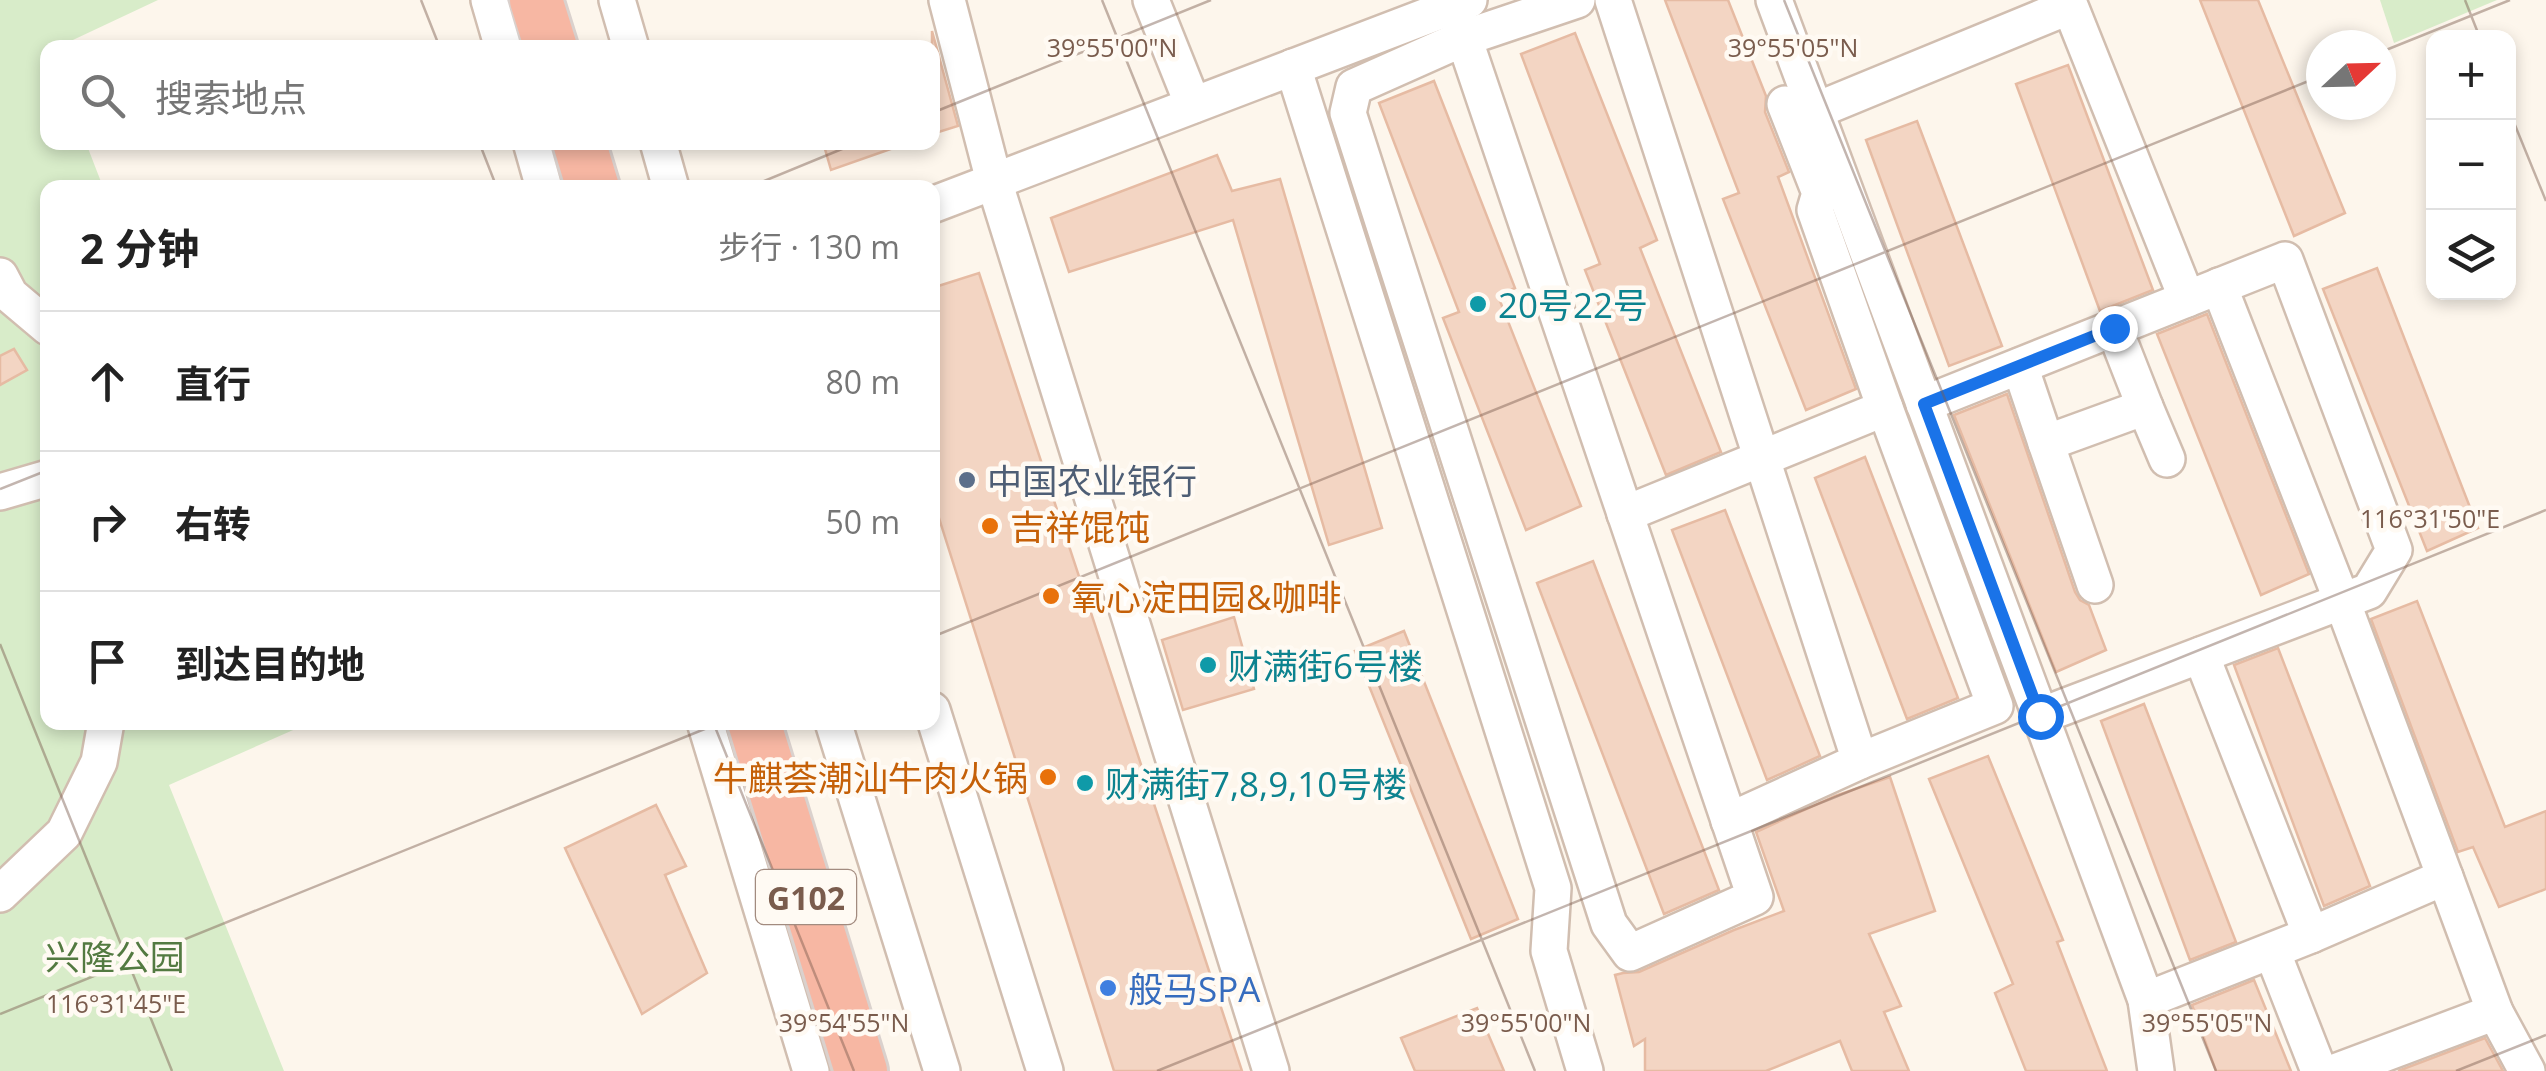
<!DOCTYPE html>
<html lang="zh">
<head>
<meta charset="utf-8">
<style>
	body { margin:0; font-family:"Open Sans","Noto Sans SC",sans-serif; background:#f6f6f6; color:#222 }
	.controls { position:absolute; right:30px; top:30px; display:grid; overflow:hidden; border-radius:20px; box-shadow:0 5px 15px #0003 }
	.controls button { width:90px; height:90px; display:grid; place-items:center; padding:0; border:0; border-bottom:2px solid #e0e0e0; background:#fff; color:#222; font:50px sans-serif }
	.compass { position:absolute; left:2306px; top:30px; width:90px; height:90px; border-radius:50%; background:#fff; box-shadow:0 5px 15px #0003; rotate:68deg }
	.stop { position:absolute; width:30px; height:30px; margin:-22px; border:8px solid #1a73e8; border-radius:50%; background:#fff }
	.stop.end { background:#1a73e8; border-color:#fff; box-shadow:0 2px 10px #0008 }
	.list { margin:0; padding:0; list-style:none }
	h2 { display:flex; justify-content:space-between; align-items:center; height:130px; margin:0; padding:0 40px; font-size:42px }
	h2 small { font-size:32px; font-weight:400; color:#767676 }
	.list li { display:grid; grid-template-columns:65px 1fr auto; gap:30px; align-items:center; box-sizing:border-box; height:140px; padding:0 40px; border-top:2px solid #e0e0e0 }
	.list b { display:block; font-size:38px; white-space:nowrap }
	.list em { font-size:32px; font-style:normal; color:#767676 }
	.icon { flex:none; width:55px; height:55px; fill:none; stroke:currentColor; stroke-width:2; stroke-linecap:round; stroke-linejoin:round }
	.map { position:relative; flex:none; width:2546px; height:1071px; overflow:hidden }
	.search { position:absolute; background:#fff; box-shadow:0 5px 15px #0003; left:40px; top:40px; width:900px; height:110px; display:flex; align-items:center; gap:25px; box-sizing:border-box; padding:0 35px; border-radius:20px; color:#767676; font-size:38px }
	.panel { position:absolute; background:#fff; box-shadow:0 5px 15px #0003; left:40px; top:180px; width:900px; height:550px; border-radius:20px }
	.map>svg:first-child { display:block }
</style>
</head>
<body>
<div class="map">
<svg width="2546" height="1071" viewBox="0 0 2546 1071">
	<rect width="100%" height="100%" fill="#fdf6ec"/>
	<!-- green -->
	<g fill="#d8ecc9">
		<path d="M 0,0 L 158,0 L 58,47 L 48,48 L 48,142 L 86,143 L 103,187 L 48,188 L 48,722 L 309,723 L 169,785 L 284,1071 L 0,1071 Z"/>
		<path d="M 2380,0 L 2497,0 L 2394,43 Z"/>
	</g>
	<!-- building -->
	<g fill="#f3d5c3" stroke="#e6bba3" stroke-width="2.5">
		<path d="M 1665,0 L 1728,0 L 1766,96 L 1765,112 L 1789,172 L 1778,177 L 1856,389 L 1806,410 L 1723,199 L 1739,193 Z"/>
		<path d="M 2200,0 L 2258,0 L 2345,213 L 2294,236 Z"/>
		<path d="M 932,31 L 958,126 L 932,134 Z"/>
		<path d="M 1575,33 L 1657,240 L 1640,248 L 1721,452 L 1666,475 L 1585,270 L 1600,264 L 1521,54 Z"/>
		<path d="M 2068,65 L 2153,290 L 2100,311 L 2016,84 Z"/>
		<path d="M 1434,81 L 1515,288 L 1498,296 L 1581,506 L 1526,530 L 1443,318 L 1459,312 L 1379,103 Z"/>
		<path d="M 1917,121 L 2002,346 L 1949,366 L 1866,140 Z"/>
		<path d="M 823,142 L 899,142 L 899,146 L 831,170 Z"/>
		<path d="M 1217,155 L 1232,191 L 1280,179 L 1382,528 L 1329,545 L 1233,220 L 1069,272 L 1051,218 Z"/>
		<path d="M 2377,268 L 2478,528 L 2427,551 L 2323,289 Z"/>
		<path d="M 979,273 L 1242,1071 L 1114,1071 L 932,496 L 932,288 Z"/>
		<path d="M 2207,314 L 2309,574 L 2261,595 L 2157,334 Z"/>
		<path d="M 14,349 L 27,370 L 0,385 L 0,356 Z"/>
		<path d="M 2007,394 L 2075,592 L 2080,600 L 2089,605 L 2106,650 L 2056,672 L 1954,415 Z"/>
		<path d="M 1865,457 L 1958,698 L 1907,719 L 1815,478 Z"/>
		<path d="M 1725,510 L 1820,756 L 1767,780 L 1672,530 Z"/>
		<path d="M 1593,561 L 1719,890 L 1664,914 L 1537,583 Z"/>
		<path d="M 2417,601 L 2505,827 L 2546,811 L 2546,889 L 2499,907 L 2473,847 L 2458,852 L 2371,619 Z"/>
		<path d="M 1234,617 L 1254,689 L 1183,710 L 1162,640 Z"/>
		<path d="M 1404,631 L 1518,919 L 1471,939 L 1355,651 Z"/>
		<path d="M 2278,648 L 2370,886 L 2324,906 L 2234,665 Z"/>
		<path d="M 2144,704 L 2236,942 L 2190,960 L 2101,721 Z"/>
		<path d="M 1988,756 L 2063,940 L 2057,942 L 2107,1071 L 2026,1071 L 1995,993 L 2013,984 L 1929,779 Z"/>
		<path d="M 1890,777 L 1935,911 L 1869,934 L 1901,1006 L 1884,1012 L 1909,1071 L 1852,1071 L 1840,1041 L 1766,1071 L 1645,1071 L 1645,1039 L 1634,1046 L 1615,975 L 1623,973 L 1639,972 L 1734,930 L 1784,911 L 1756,832 L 1835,796 Z"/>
		<path d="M 656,805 L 686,866 L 665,875 L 707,973 L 642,1014 L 565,848 Z"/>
		<path d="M 2254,980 L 2291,1071 L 2216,1071 L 2192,1005 Z"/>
		<path d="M 1477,1008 L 1504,1071 L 1415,1071 L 1401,1038 Z"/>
		<path d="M 2485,1038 L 2503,1071 L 2398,1071 Z"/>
	</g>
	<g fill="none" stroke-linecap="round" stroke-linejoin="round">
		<defs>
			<g id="minor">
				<path d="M 489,0 L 503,48"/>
				<path d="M 617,0 L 631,48"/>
				<path d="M 947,0 L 994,181 L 1271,1071"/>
				<path d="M 1151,0 L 1193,105"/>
				<path d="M 1613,0 L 1860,761 L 1729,821"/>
				<path d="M 1774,0 L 2146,1000 L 2156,1071"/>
				<path d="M 1453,6 L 1464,38 L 1755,897 L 1630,953 L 1609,924 L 1348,113 L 1354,87 L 1464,38 L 1577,0"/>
				<path d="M 1293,67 L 1553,888 L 1549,951 L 1585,1071"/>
				<path d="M 1815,111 L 2070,6 L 2187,299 L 1924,404"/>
				<path d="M 531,142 L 544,188"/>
				<path d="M 658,142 L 671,188"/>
				<path d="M 932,205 L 1469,0"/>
				<path d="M 0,276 L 10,295 L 48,327"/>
				<path d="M 2219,286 L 2342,601 L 2445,877 L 2311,935"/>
				<path d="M 2020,366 L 2046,443 L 2145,407 L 2114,328"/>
				<path d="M 2145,407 L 2167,459"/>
				<path d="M 2046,443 L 2095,585"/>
				<path d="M 0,492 L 48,478"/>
				<path d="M 1625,514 L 1885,408 L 1815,210 L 1820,193 L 1785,104"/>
				<path d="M 932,710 L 1045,1071"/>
				<path d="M 2040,716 L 2369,591 L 2394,550 L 2285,260 L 2187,299"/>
				<path d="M 705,722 L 811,1071"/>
				<path d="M 833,722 L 942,1071"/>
				<path d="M 1860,761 L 1995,706 L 1885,408"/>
				<path d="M 2445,877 L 2495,1012 L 2527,1071"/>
				<path d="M 0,894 L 64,833 L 99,762 L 106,722"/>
				<path d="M 2272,951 L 2319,1071"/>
				<path d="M 2146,1000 L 2311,935 L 2201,655"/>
				<path d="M 2338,1071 L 2495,1012"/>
			</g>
			<g id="highway">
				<path d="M 536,0 L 551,48"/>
				<path d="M 579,142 L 593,188"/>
				<path d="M 754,722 L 861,1071"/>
			</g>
		</defs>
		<!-- minor casing -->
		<use href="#minor" stroke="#d1beb0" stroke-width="40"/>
		<!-- highway casing -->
		<use href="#highway" stroke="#dad1cd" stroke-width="58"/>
		<!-- minor -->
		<use href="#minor" stroke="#fff" stroke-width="35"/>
		<!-- highway -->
		<use href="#highway" stroke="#f7b7a3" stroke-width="52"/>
	</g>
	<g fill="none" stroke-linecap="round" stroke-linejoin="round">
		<!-- route -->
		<path stroke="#1a73e8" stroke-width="12" d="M 2040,716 L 1924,404 L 2114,328"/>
	</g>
	<!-- ticks -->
	<path fill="none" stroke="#7a5c4d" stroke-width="2.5" stroke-opacity="0.45" d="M 421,0 L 440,48M 1102,0 L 1535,1071M 1784,0 L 2216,1071M 2465,0 L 2480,38M 2381,52 L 2510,0M 2508,108 L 2546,201M 932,113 L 1211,0M 479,142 L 497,188M 747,188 L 859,142M 0,489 L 48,470M 932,637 L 2321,76M 0,644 L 172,1071M 713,722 L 854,1071M 0,1014 L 722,722M 1157,1071 L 2546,510M 2456,1071 L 2546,1035"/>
	<!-- markers -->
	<g fill="#0f9aa8" stroke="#fffaf3" stroke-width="4">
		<circle cx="1478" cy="304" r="10"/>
		<circle cx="1208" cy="665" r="10"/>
		<circle cx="1085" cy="783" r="10"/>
	</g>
	<circle fill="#5c6f8a" stroke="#fffaf3" stroke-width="4" cx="967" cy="480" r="10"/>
	<g fill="#e8710a" stroke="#fffaf3" stroke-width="4">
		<circle cx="990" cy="526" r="10"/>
		<circle cx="1051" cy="596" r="10"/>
		<circle cx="1048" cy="777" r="10"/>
	</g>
	<circle fill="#3f7fe0" stroke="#fffaf3" stroke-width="4" cx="1108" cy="988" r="10"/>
	<g text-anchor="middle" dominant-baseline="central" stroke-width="9" stroke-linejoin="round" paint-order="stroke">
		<!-- shield labels -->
		<rect fill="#fffaf3" stroke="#a28b7f" stroke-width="2.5" x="756" y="870" width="100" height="54" rx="8"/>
		<g font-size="32" font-weight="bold" fill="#7a5c4d">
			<text x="806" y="897">G102</text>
		</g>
		<!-- culture labels -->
		<g font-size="35" fill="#0d838f" stroke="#fffaf3" text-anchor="start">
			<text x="1498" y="304">20号22号</text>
			<text x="1228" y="665">财满街6号楼</text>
			<text x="1105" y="783">财满街7,8,9,10号楼</text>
		</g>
		<!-- service labels -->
		<g font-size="35" fill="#4e5e75" stroke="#fffaf3" text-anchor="start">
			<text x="987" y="480">中国农业银行</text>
		</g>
		<!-- food labels -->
		<g font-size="35" fill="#c56008" stroke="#fffaf3" text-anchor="start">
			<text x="1010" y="526">吉祥馄饨</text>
			<text x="1071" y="596">氧心淀田园&amp;咖啡</text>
			<text x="1028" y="777" text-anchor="end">牛麒荟潮汕牛肉火锅</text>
		</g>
		<!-- park labels -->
		<g font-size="35" fill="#537a41" stroke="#fffaf3">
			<text x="115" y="956">兴隆公园</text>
		</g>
		<!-- shop labels -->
		<g font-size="35" fill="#366cbe" stroke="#fffaf3" text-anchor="start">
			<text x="1128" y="988">般马SPA</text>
		</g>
	</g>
	<g font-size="25" text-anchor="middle" fill="#7a5c4d" stroke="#fffaf3" stroke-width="9" stroke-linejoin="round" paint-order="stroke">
		<text x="1112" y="57">39°55'00"N</text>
		<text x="1793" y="57">39°55'05"N</text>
		<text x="2430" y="528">116°31'50"E</text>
		<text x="116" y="1013">116°31'45"E</text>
		<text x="844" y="1032">39°54'55"N</text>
		<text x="1526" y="1032">39°55'00"N</text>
		<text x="2207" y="1032">39°55'05"N</text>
	</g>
</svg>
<div class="controls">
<button>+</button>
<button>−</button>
<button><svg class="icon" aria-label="layers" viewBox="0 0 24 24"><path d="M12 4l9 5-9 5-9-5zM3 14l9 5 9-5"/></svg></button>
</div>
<svg class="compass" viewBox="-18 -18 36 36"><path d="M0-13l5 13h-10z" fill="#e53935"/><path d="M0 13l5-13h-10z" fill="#767676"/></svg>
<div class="stop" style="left:2040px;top:716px"></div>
<div class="stop end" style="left:2114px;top:328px"></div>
<div class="search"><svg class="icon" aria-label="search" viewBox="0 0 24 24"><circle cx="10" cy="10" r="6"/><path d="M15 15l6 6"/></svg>搜索地点</div>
<section class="panel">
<h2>2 分钟<small>步行 · 130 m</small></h2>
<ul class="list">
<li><svg class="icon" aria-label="ahead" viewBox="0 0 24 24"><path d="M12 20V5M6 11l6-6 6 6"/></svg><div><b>直行</b></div><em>80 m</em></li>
<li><svg class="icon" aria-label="right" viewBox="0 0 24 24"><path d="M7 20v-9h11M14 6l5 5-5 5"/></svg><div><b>右转</b></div><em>50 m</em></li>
<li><svg class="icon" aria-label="arrive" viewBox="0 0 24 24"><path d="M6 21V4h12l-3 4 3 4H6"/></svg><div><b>到达目的地</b></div></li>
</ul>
</section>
</div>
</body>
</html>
